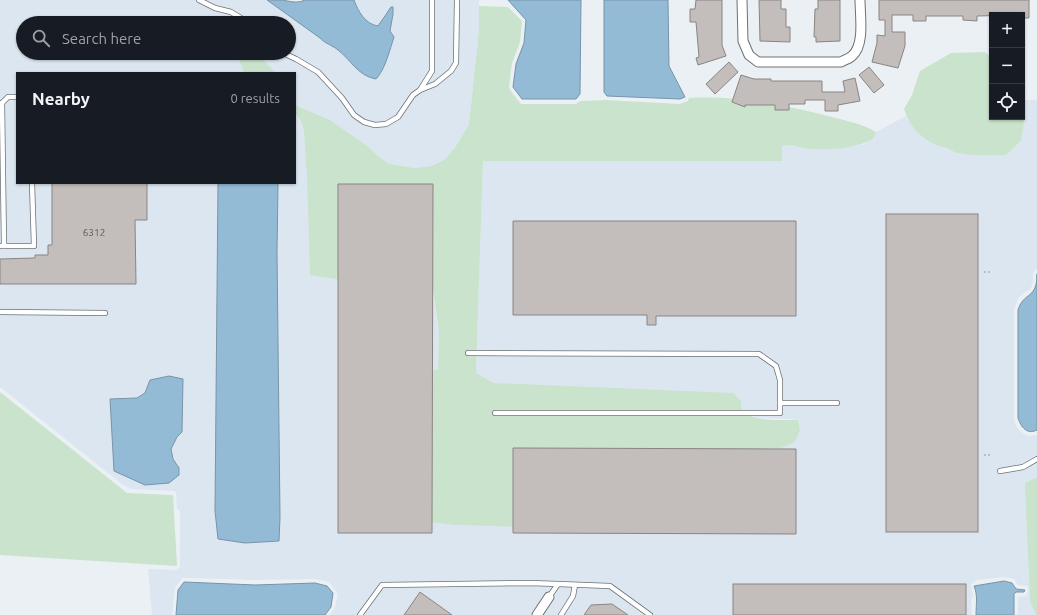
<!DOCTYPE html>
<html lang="en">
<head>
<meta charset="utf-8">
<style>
	body { margin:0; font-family:Ubuntu,sans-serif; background:#20242c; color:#f1f3f6 }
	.controls { position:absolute; right:12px; top:12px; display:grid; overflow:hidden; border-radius:0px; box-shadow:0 1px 3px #0004 }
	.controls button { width:36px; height:36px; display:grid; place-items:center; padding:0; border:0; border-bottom:1px solid #363941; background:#171b24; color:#f1f3f6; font:20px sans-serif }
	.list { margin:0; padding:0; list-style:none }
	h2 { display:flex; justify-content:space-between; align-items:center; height:52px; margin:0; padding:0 16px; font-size:17px }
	h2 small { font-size:13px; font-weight:400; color:#9ea1a6 }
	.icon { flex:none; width:22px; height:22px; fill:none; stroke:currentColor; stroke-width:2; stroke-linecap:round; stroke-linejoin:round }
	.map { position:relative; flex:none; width:1037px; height:615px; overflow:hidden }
	.search { position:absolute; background:#171b24; box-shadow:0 1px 3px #0004; left:16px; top:16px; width:280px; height:44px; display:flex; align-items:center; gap:10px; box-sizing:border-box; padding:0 14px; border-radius:22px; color:#9ea1a6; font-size:15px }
	.panel { position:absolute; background:#171b24; box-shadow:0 1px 3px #0004; left:16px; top:72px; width:280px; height:112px; border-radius:0px }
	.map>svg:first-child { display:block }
</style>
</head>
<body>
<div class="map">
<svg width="1037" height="615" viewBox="0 0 1037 615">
	<rect width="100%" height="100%" fill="#ebf0f4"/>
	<!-- built -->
	<path fill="#dce6f0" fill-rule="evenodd" d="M 0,0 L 267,0 L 320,38 L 322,41 L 338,49 L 358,70 L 384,67 L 393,37 L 390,31 L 393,14 L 386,12 L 378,26 L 372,25 L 366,20 L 359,12 L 354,0 L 479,0 L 479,30 L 469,124 L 456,146 L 444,160 L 431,166 L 415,168 L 389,164 L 378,156 L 369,147 L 330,120 L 297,106 L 295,102 L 295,73 L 276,73 L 257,53 L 289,53 L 289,23 L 23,23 L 23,53 L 236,53 L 244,73 L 17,73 L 17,183 L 218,183 L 215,511 L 218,539 L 245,543 L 279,541 L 280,517 L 277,253 L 278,183 L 295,183 L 295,114 L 299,117 L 302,123 L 306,146 L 305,157 L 307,172 L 431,284 L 439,332 L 438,369 L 424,373 L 689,451 L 781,448 L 798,420 L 755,417 L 744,413 L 741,409 L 494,383 L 476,373 L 483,160 L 781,161 L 782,146 L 787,144 L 809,149 L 822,148 L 842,148 L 864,144 L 873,139 L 876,132 L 906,116 L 907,119 L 939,146 L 956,153 L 1006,155 L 1021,141 L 1025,117 L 1022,100 L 1037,100 L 1037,268 L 1033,273 L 1033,282 L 1031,288 L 1019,297 L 1014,309 L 1014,420 L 1017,428 L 1021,432 L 1028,436 L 1037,435 L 1037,477 L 1025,483 L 1025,491 L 1030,601 L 1036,615 L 1018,615 L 1018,597 L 1026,596 L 1028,592 L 1028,588 L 1027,586 L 1018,585 L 1014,579 L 1004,577 L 977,580 L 971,584 L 973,595 L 971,601 L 972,615 L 543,615 L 556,596 L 548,590 L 531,615 L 330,615 L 335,607 L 338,594 L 329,582 L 315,579 L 255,580 L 194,578 L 182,578 L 175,588 L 172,615 L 152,615 L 148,569 L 176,570 L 180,567 L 180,511 L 177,509 L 176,492 L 173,491 L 132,489 L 123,485 L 0,387 ZM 145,393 L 177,437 L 171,449 L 173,459 L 179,468 L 144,485 L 114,471 L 123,398 L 137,398 Z"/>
	<!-- green -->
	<g fill="#cae3cd">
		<path d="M 479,6 L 508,7 L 522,21 L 520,42 L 512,63 L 509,86 L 510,90 L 521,104 L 576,104 L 580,101 L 606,100 L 680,104 L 688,101 L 689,98 C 737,95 790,106 836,118 C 848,121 865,125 876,132 L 873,139 C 855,149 830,150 809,149 C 800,148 791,143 782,146 L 782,161 L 483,161 L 476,373 L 494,383 L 733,393 L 741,401 C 741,406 741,410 745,413 C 755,421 785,420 798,420 L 800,430 L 795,442 L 781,448 L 689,451 L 624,530 L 456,525 L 387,517 L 424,373 L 438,369 L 439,332 L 432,284 L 376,285 L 310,275 L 307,172 C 303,157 309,123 295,114 L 295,102 L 297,106 L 330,120 L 369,147 L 378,156 L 389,164 L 415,168 L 431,166 L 444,160 L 456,146 L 469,124 L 479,30 Z"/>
		<path d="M 985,52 L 992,58 L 992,117 L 1022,117 L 1022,103 L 1025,117 L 1021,141 L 1006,155 C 990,155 972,156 957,153 C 953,152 949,149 945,148 C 925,142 910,129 904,109 L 912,95 L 920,71 L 951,53 Z"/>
		<path d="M 236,53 L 258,54 L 276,73 L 244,73 Z"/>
		<path d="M 0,392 L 127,493 L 173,495 L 177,566 L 0,555 Z"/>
		<path d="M 1037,477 L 1037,615 L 1036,615 L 1030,601 L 1025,491 L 1025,483 Z"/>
	</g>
	<!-- water -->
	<g fill="#93bbd6" stroke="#7794a8">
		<path d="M 267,0 C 271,0 276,0 281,0 C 290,1 296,4 305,0 L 354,0 C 358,11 365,24 378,26 L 391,7 L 393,7 L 393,14 L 390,31 L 394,37 C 390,49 385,70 376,79 C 358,76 351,60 338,50 C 332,45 324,43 320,38 Z"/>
		<path d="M 508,0 L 581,0 L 580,94 L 576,99 L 522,99 L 513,87 L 516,64 L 524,43 L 526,20 Z"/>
		<path d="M 604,0 L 668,0 L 669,66 L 685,97 L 680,99 L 607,96 L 604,92 Z"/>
		<path d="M 218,183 L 278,183 L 277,253 L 280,517 L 279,541 L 245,543 L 218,539 L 215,511 Z"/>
		<path d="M 1037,274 L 1037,430 C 1027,435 1021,427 1018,418 L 1018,310 C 1024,291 1037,300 1037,274 Z"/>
		<path d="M 169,376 L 183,379 L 182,432 L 177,437 L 171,449 L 173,459 L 179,468 L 179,475 L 169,483 L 145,485 L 114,471 L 110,399 L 137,398 L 145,393 L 150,380 Z"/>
		<path d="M 1004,581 L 1012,583 L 1016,589 L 1025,590 L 1024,592 L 1016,592 L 1014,594 L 1014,615 L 976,615 C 976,605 978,595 974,586 Z"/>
		<path d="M 184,582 L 255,585 L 315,583 L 327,586 L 333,593 L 331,607 L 325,615 L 176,615 L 178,590 Z"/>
	</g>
	<!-- building -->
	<g fill="#c3bdbb" stroke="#8a8482">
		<path d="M 696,0 L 722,0 L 722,45 L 726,56 L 698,65 L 696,58 L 699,57 L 696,22 L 690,22 L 690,9 L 695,9 Z"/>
		<path d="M 759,0 L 781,0 L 781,9 L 786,9 L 786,27 L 790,27 L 790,42 L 760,41 Z"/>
		<path d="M 818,0 L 840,0 L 840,41 L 816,42 L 816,37 L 814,37 L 815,9 L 818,9 Z"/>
		<path d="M 879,0 L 1029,0 L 1029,18 L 1022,18 L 1022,15 L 977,16 L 977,21 L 963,20 L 963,16 L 926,16 L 926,21 L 913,21 L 913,15 L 892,15 L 892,32 L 905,32 L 905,46 L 898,68 L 872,62 L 877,43 L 877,35 L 885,36 L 885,20 L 879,20 Z"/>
		<path d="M 729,62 L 738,72 L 715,94 L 706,84 Z"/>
		<path d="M 869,67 L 884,85 L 874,93 L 859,75 Z"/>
		<path d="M 741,75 L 754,79 L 771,79 L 771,81 L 822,81 L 822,92 L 845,92 L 843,81 L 855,78 L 860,101 L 838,105 L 838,111 L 825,111 L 825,100 L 805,100 L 805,104 L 789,104 L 789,110 L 775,110 L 775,105 L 745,105 L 745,107 L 732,102 Z"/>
		<path d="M 52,183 L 147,183 L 147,220 L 135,220 L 136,284 L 0,284 L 0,259 L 35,258 L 35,255 L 48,255 L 48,245 L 52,245 Z"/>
		<path d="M 338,184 L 433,184 L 432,533 L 338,533 Z"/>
		<rect x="886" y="214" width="92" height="318"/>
		<path d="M 513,221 L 796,221 L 796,316 L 656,316 L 656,325 L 647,325 L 647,315 L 513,315 Z"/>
		<path d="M 513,448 L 796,449 L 796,534 L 513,533 Z"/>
		<rect x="733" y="584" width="233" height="31"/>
		<path d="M 420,592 L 452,615 L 404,615 Z"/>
		<path d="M 612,604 L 628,615 L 584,615 L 591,605 Z"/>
	</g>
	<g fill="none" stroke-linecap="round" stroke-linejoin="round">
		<defs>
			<g id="service">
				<path d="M 199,0 L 215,8 L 231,12 L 249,23"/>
				<path d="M 283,53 L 296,59 L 318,72 L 342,98 L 354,115 L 364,122 L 375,125 L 386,124 L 398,117 L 413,95 L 420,90 L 435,84 L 451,71 L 456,63 L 457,0"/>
				<path d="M 420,90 L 432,71 L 432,0"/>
				<path d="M 2,103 L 4,246"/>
				<path d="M 1,104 L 8,97 L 17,97"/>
				<path d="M 0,246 L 34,246 L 32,183"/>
				<path d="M 0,312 L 105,313"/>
				<path d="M 468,353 L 759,354 L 776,366 L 780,380 L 780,403 L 837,403"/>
				<path d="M 495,413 L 780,413 L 780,403"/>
				<path d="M 1000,471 L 1023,467 L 1037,459"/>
				<path d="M 558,584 L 610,586 L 650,615"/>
				<path d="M 360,615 L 382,585 L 530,583 L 558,584 L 549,597"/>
				<path d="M 561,615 L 573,596 L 575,585"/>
			</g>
			<g id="minor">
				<path d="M 742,0 L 743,41 L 749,55 L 758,62 L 841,62 C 844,60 849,59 852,56 C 865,45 860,16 860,0"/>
				<path d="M 537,615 L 549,597"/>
			</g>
		</defs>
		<!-- service casing -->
		<use href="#service" stroke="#6c7174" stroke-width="6"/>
		<!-- minor casing -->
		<use href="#minor" stroke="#6c7174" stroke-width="11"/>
		<!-- path -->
		<g stroke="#aeb2b6" stroke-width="1.5" stroke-dasharray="2 2" stroke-linecap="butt">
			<path d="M 984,272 L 992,272"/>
			<path d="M 984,455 L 992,455"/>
		</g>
		<!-- service -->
		<use href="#service" stroke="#fff" stroke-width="4.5"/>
		<!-- minor -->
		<use href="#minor" stroke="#fff" stroke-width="9"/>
	</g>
	<g text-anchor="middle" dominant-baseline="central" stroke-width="3.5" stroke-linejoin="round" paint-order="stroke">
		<!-- number labels -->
		<g font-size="10" fill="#5a5a5b">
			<text x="94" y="232">6312</text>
		</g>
	</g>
</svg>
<div class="controls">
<button>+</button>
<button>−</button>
<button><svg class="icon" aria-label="locate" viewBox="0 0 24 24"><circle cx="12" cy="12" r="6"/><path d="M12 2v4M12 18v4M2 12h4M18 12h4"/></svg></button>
</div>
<div class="search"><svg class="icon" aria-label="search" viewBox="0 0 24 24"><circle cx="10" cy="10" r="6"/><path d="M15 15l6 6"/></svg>Search here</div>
<section class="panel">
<h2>Nearby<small>0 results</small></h2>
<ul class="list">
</ul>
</section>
</div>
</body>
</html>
